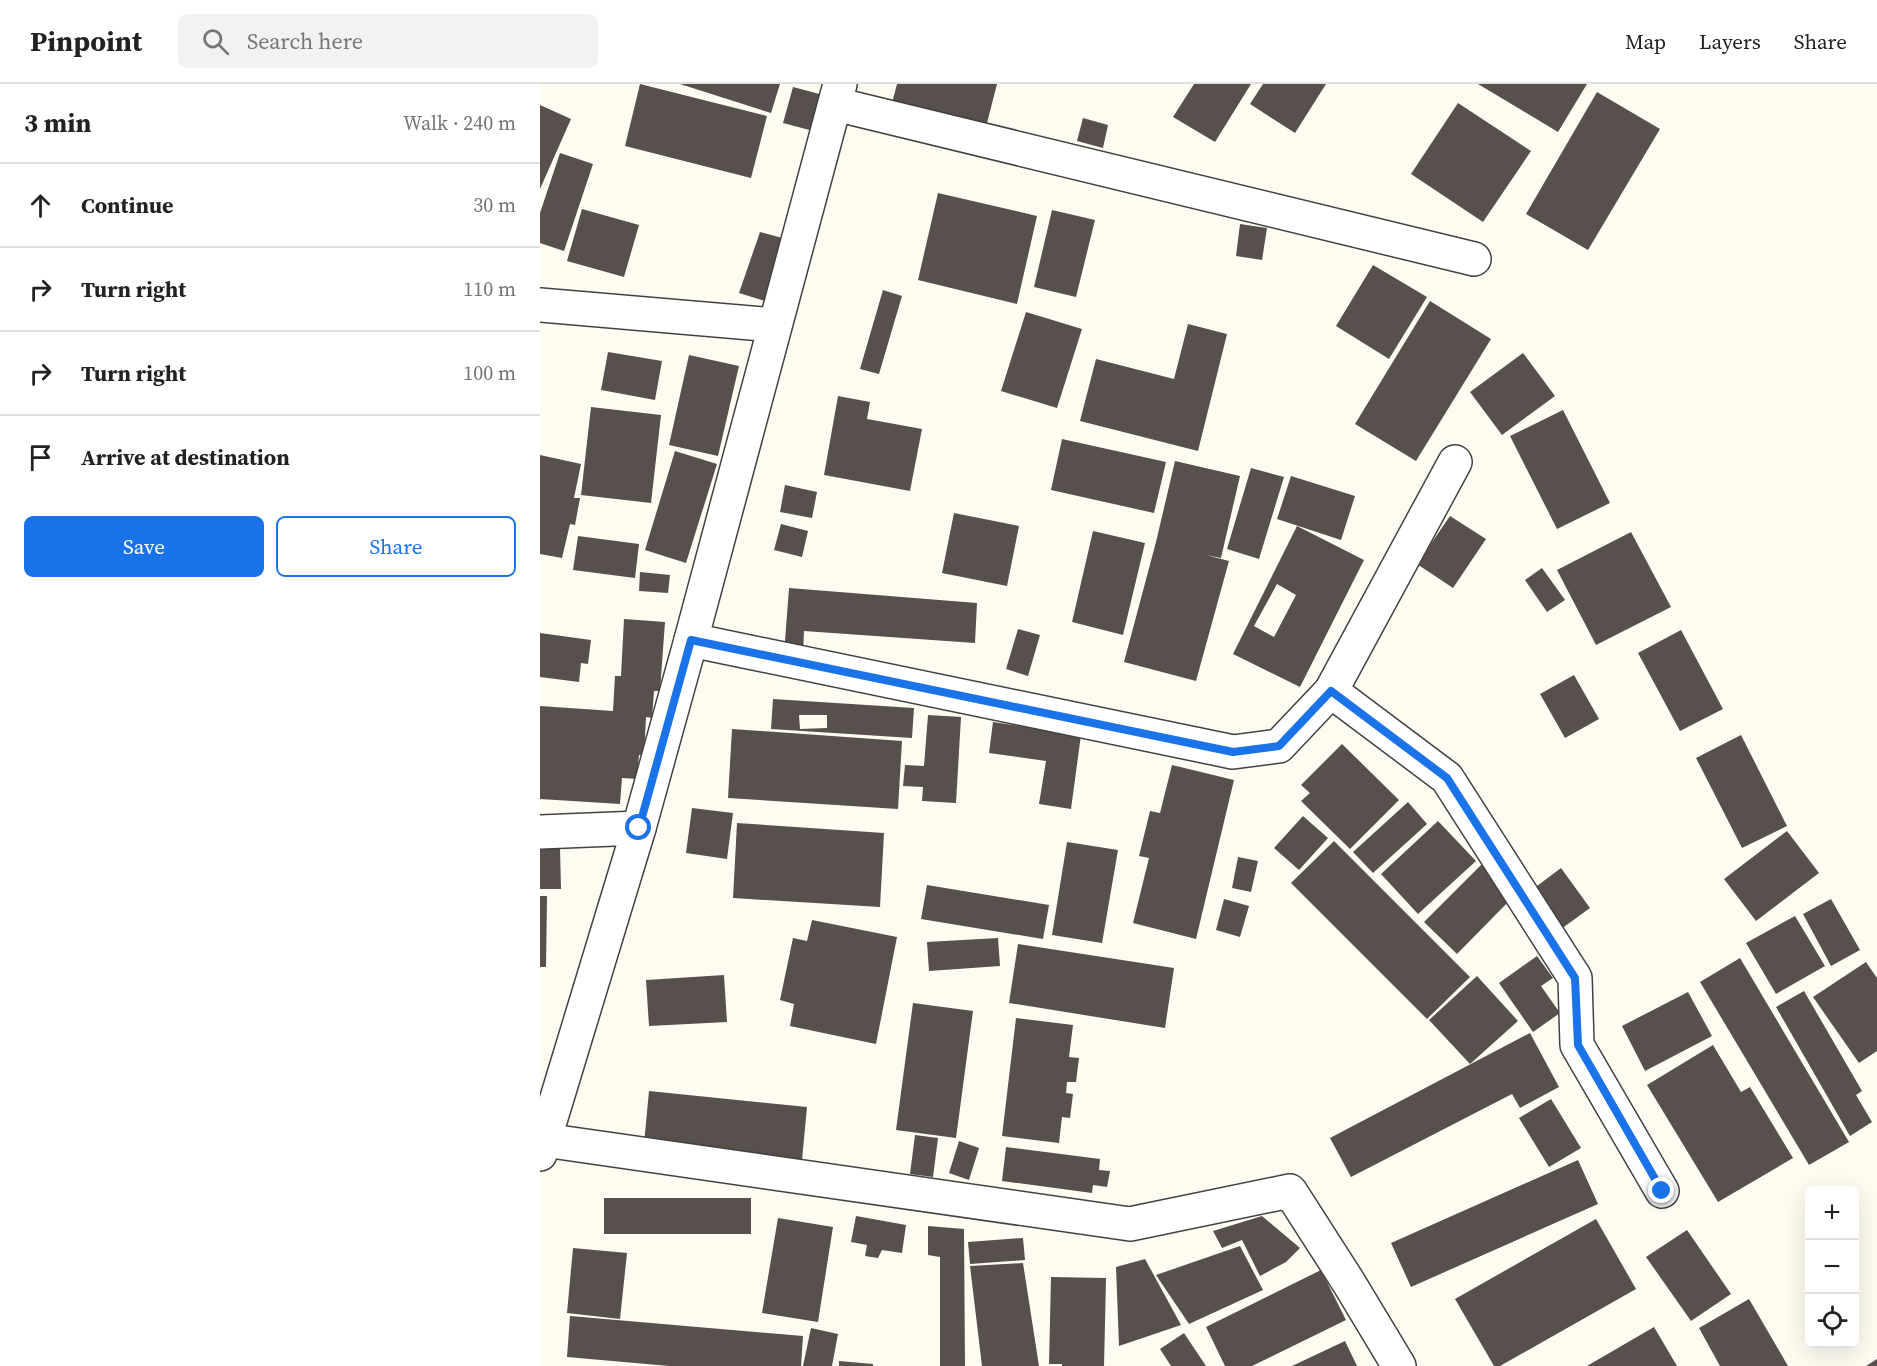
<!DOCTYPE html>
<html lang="en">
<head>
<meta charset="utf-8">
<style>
	body { margin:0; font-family:"Source Serif 4",serif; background:#f2f2f2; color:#222 }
	.controls { position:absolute; right:18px; bottom:18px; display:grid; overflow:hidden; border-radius:9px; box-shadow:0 6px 24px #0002 }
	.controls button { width:54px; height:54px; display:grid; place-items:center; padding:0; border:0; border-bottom:2px solid #e0e0e0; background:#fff; color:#222; font:30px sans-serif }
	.stop { position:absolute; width:18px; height:18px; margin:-14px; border:4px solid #1a73e8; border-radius:50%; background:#fff }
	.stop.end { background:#1a73e8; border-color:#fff; box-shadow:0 2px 6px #0008 }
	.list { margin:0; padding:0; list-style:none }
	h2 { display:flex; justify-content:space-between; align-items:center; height:78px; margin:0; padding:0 24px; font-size:26px }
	h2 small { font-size:20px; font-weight:400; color:#767676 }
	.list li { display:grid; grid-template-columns:39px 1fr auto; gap:18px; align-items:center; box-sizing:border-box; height:84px; padding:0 24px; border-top:2px solid #e0e0e0 }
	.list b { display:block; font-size:22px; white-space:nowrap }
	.list em { font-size:20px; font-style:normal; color:#767676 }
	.actions { display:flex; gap:12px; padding:18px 24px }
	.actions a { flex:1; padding:14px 0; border:2px solid #1a73e8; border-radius:9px; text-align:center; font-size:21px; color:#1a73e8 }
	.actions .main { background:#1a73e8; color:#fff }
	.icon { flex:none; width:33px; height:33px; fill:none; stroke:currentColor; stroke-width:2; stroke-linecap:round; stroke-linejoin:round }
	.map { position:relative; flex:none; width:1337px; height:1282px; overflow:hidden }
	header { display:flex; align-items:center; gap:36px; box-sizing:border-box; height:84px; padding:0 30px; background:#fff; border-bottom:2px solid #e0e0e0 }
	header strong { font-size:28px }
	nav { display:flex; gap:33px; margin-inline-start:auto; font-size:21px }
	.search { width:420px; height:54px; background:#f2f2f2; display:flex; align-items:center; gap:15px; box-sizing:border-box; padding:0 21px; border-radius:9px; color:#767676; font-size:22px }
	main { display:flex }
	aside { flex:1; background:#fff }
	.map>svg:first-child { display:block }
</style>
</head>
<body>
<header>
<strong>Pinpoint</strong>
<div class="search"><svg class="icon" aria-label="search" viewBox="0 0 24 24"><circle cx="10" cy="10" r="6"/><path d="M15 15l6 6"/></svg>Search here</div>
<nav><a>Map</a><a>Layers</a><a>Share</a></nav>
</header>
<main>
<aside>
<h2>3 min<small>Walk · 240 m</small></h2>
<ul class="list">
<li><svg class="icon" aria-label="ahead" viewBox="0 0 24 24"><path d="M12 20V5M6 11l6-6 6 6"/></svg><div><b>Continue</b></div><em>30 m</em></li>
<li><svg class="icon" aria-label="right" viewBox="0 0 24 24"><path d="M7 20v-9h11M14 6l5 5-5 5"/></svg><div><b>Turn right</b></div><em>110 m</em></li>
<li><svg class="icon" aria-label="right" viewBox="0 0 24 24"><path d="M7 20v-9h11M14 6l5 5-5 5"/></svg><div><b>Turn right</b></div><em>100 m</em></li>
<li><svg class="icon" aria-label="arrive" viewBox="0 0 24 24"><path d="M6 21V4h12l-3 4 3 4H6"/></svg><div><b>Arrive at destination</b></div></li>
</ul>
<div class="actions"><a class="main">Save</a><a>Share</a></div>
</aside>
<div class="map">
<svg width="1337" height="1282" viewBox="0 0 1337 1282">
	<rect width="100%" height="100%" fill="#fefcf1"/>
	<!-- building -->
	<g fill="#57504c" fill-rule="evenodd">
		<path d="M 100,0 L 227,32 L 211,94 L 85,62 Z"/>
		<path d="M 140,0 L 240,0 L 231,29 Z"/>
		<path d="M 357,0 L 457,0 L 446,43 L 352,19 Z"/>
		<path d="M 654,0 L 711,0 L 675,58 L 633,33 Z"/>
		<path d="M 723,0 L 786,0 L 755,49 L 710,20 Z"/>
		<path d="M 938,0 L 1047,0 L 1018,48 Z"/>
		<path d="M 253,3 L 287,12 L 277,48 L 243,39 Z"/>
		<path d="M 1057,8 L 1120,45 L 1048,166 L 986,130 Z"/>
		<path d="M 918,19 L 991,67 L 943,138 L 871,90 Z"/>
		<path d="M 0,21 L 31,35 L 0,105 Z"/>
		<path d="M 543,34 L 568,41 L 563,64 L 537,57 Z"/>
		<path d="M 20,69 L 53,80 L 24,167 L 0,159 L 0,129 Z"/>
		<path d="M 398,109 L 497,132 L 477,220 L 378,196 Z"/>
		<path d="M 42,125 L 99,141 L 84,193 L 27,177 Z"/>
		<path d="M 512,126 L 555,136 L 536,213 L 494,203 Z"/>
		<path d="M 700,140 L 727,144 L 722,176 L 696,172 Z"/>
		<path d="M 220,148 L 246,155 L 225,217 L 199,209 Z"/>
		<path d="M 833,181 L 887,213 L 849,275 L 796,242 Z"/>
		<path d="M 343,206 L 362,212 L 339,290 L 320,285 Z"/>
		<path d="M 890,217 L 951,255 L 876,377 L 815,340 Z"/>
		<path d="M 486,228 L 542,245 L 517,324 L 461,307 Z"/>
		<path d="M 648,240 L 687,250 L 658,367 L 540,337 L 556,275 L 634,295 Z"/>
		<path d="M 68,268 L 122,277 L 115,316 L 61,306 Z"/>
		<path d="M 983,269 L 1015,312 L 962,351 L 930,308 Z"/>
		<path d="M 149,271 L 199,282 L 178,372 L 129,361 Z"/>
		<path d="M 298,312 L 330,318 L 327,335 L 382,345 L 370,407 L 284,391 Z"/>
		<path d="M 51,323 L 121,331 L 111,419 L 41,411 Z"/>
		<path d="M 1023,326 L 1070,419 L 1017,445 L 970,352 Z"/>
		<path d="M 522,355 L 626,378 L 614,429 L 511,406 Z"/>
		<path d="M 135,367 L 177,380 L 146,479 L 105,466 Z"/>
		<path d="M 0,371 L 41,380 L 34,414 L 40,414 L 35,441 L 30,440 L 22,474 L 0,470 Z"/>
		<path d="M 635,377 L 700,392 L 681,474 L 666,471 L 689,477 L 656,597 L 584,578 L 616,458 Z"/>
		<path d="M 711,384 L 744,393 L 719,475 L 687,465 Z"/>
		<path d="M 751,392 L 815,412 L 801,456 L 737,435 Z"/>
		<path d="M 245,401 L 277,408 L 272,434 L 240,428 Z"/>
		<path d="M 414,429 L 479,442 L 467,502 L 402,489 Z"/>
		<path d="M 910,432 L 946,455 L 913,504 L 877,480 Z"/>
		<path d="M 241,440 L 268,447 L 262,473 L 234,466 Z"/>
		<path d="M 757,442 L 824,476 L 760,603 L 693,570 ZM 737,500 L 756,511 L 734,553 L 714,542 Z"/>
		<path d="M 553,447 L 605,459 L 583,551 L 532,538 Z"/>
		<path d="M 1091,448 L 1131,523 L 1056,561 L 1017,486 Z"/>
		<path d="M 38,452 L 99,460 L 95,494 L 33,486 Z"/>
		<path d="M 1002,484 L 1025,516 L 1007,528 L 985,496 Z"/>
		<path d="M 100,488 L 130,491 L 128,509 L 99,507 Z"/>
		<path d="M 249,504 L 437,519 L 435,559 L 264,547 L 263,571 L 244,570 Z"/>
		<path d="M 84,535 L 125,538 L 120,607 L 114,607 L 112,634 L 106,633 L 104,671 L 99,671 L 97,695 L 82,694 L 80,720 L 0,715 L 0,622 L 73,627 L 75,592 L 81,592 Z"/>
		<path d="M 478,545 L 500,551 L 488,592 L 466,585 Z"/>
		<path d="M 1141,546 L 1183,625 L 1140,647 L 1098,569 Z"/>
		<path d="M 0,549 L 51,556 L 48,580 L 41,579 L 39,598 L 0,593 Z"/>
		<path d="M 1034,591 L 1059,635 L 1025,654 L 1000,610 Z"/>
		<path d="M 233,615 L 374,624 L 372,654 L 231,645 ZM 259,631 L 287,631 L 287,644 L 260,645 Z"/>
		<path d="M 388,631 L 421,633 L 416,719 L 382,717 L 383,703 L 363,702 L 365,681 L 384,682 Z"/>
		<path d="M 453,638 L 541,651 L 531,725 L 499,720 L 506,677 L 449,669 Z"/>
		<path d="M 192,645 L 362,657 L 358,725 L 188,714 Z"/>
		<path d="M 1201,651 L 1247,742 L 1202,764 L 1156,674 Z"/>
		<path d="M 802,660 L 859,716 L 810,765 L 761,717 L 770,709 L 761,701 Z"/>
		<path d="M 632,681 L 694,696 L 656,855 L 593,839 L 609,774 L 599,772 L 610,727 L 620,729 Z"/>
		<path d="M 868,718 L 887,740 L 833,789 L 813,768 Z"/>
		<path d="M 152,724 L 193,729 L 187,775 L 146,769 Z"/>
		<path d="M 763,732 L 788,754 L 759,786 L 734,764 Z"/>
		<path d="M 898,737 L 936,777 L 878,830 L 841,790 Z"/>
		<path d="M 197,739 L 344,749 L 340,823 L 193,814 Z"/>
		<path d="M 1247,747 L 1279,789 L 1216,837 L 1184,795 Z"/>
		<path d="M 794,757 L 930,893 L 887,935 L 751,799 Z"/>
		<path d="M 527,758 L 578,766 L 562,859 L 512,851 Z"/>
		<path d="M 0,764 L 20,764 L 21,805 L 0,805 Z"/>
		<path d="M 698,773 L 718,777 L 711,808 L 692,804 Z"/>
		<path d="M 942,780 L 975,811 L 917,870 L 884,838 Z"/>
		<path d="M 1021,784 L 1050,824 L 1021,845 L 993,805 Z"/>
		<path d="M 387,801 L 509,821 L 503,855 L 381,835 Z"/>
		<path d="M 0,812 L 7,812 L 6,883 L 0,883 Z"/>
		<path d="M 684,815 L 709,822 L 700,853 L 676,846 Z"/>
		<path d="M 1291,815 L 1320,866 L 1291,882 L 1263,830 Z"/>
		<path d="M 1255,832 L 1285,882 L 1236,910 L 1206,859 Z"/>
		<path d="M 272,836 L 357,853 L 336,960 L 250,942 L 254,920 L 240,916 L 253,854 L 267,857 Z"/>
		<path d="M 458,854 L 460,882 L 389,887 L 387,858 Z"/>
		<path d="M 478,860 L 634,884 L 625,944 L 469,919 Z"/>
		<path d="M 997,872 L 1013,894 L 1001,902 L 1020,929 L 993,948 L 959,899 Z"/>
		<path d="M 1200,874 L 1309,1058 L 1269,1081 L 1160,898 Z"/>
		<path d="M 1326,878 L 1337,894 L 1337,967 L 1319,979 L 1273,913 Z"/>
		<path d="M 184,891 L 187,938 L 109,942 L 106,896 Z"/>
		<path d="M 937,892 L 978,937 L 930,980 L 889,936 Z"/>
		<path d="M 1264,907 L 1322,1007 L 1316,1011 L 1332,1038 L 1310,1052 L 1236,923 Z"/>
		<path d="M 1148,908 L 1172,952 L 1105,987 L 1082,942 Z"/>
		<path d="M 373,919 L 433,927 L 416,1054 L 356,1046 Z"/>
		<path d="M 476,934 L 533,941 L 529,973 L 539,974 L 536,998 L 527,998 L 526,1009 L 533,1010 L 530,1034 L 522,1033 L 519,1059 L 462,1052 Z"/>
		<path d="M 990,949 L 1019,1003 L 980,1024 L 972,1010 L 811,1093 L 790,1054 Z"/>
		<path d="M 1173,961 L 1201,1008 L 1210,1003 L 1253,1074 L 1178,1118 L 1107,1001 Z"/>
		<path d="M 109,1007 L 267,1023 L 262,1076 L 104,1060 Z"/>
		<path d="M 1011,1015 L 1041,1064 L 1009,1083 L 979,1034 Z"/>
		<path d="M 375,1051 L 398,1054 L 393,1093 L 370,1090 Z"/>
		<path d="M 419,1057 L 439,1064 L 429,1096 L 409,1089 Z"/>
		<path d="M 466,1063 L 560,1075 L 559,1086 L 570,1087 L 567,1103 L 553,1101 L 552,1109 L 462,1097 Z"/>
		<path d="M 1038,1076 L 1058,1120 L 871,1203 L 851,1159 Z"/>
		<rect x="64" y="1114" width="147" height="36"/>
		<path d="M 316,1132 L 366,1141 L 362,1169 L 342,1166 L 338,1174 L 325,1172 L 327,1161 L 311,1158 Z"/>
		<path d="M 722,1132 L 760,1164 L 746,1178 L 720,1192 L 702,1156 L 682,1164 L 673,1147 Z"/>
		<path d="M 238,1134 L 293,1143 L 278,1238 L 222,1229 Z"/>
		<path d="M 1056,1135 L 1096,1205 L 960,1282 L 954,1282 L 915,1215 Z"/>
		<path d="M 388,1142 L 424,1145 L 425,1282 L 400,1282 L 400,1173 L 388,1171 Z"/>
		<path d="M 1147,1146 L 1191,1210 L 1151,1237 L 1106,1173 Z"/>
		<path d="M 483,1154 L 485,1176 L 430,1180 L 428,1158 Z"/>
		<path d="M 700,1162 L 723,1206 L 649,1240 L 616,1191 Z"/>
		<path d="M 33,1164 L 87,1169 L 80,1235 L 27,1229 Z"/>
		<path d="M 605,1175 L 641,1241 L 579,1262 L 576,1183 Z"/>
		<path d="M 483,1179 L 499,1282 L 442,1282 L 430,1182 Z"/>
		<path d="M 781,1186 L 806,1236 L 712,1282 L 685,1282 L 666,1243 Z"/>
		<path d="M 511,1193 L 566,1194 L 564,1282 L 522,1282 L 522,1280 L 509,1280 Z"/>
		<path d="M 1209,1215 L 1248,1282 L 1180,1282 L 1159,1244 Z"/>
		<path d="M 30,1232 L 263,1252 L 261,1282 L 129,1282 L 27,1273 Z"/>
		<path d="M 1114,1243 L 1137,1282 L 1047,1282 Z"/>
		<path d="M 271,1244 L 298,1250 L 292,1282 L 263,1282 Z"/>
		<path d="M 644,1249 L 666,1282 L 631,1282 L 620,1265 Z"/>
		<path d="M 805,1257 L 817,1282 L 752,1282 Z"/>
		<path d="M 1337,1275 L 1337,1282 L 1326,1282 Z"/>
		<path d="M 299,1277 L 333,1280 L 333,1282 L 299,1282 Z"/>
	</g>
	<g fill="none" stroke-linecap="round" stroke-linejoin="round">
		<defs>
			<g id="street">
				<path d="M 295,20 L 934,175"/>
				<path d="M 0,221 L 234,241"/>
				<path d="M 151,556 L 693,668 L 739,662 L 791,607 L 915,378"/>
				<path d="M 791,607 L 907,694 L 1035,894 L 1037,961 L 1122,1107"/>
				<path d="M 0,748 L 99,744"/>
				<path d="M 4,1056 L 590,1140 L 750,1107 L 809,1199 L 859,1282"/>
				<path d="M 0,1070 L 99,744 L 151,556 L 300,0"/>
			</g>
		</defs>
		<!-- street casing -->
		<use href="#street" stroke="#424242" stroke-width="36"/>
		<!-- street -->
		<use href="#street" stroke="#fff" stroke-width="33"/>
	</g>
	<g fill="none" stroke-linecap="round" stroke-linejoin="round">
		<!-- route -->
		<path stroke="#1a73e8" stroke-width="8" d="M 99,744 L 151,556 L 693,668 L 739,662 L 791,607 L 907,694 L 1035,894 L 1038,961 L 1122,1107"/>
	</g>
</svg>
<div class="controls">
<button>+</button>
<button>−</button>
<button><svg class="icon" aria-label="locate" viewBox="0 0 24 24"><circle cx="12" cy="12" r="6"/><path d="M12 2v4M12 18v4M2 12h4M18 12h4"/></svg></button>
</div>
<div class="stop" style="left:99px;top:744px"></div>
<div class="stop end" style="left:1122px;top:1107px"></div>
</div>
</main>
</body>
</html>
